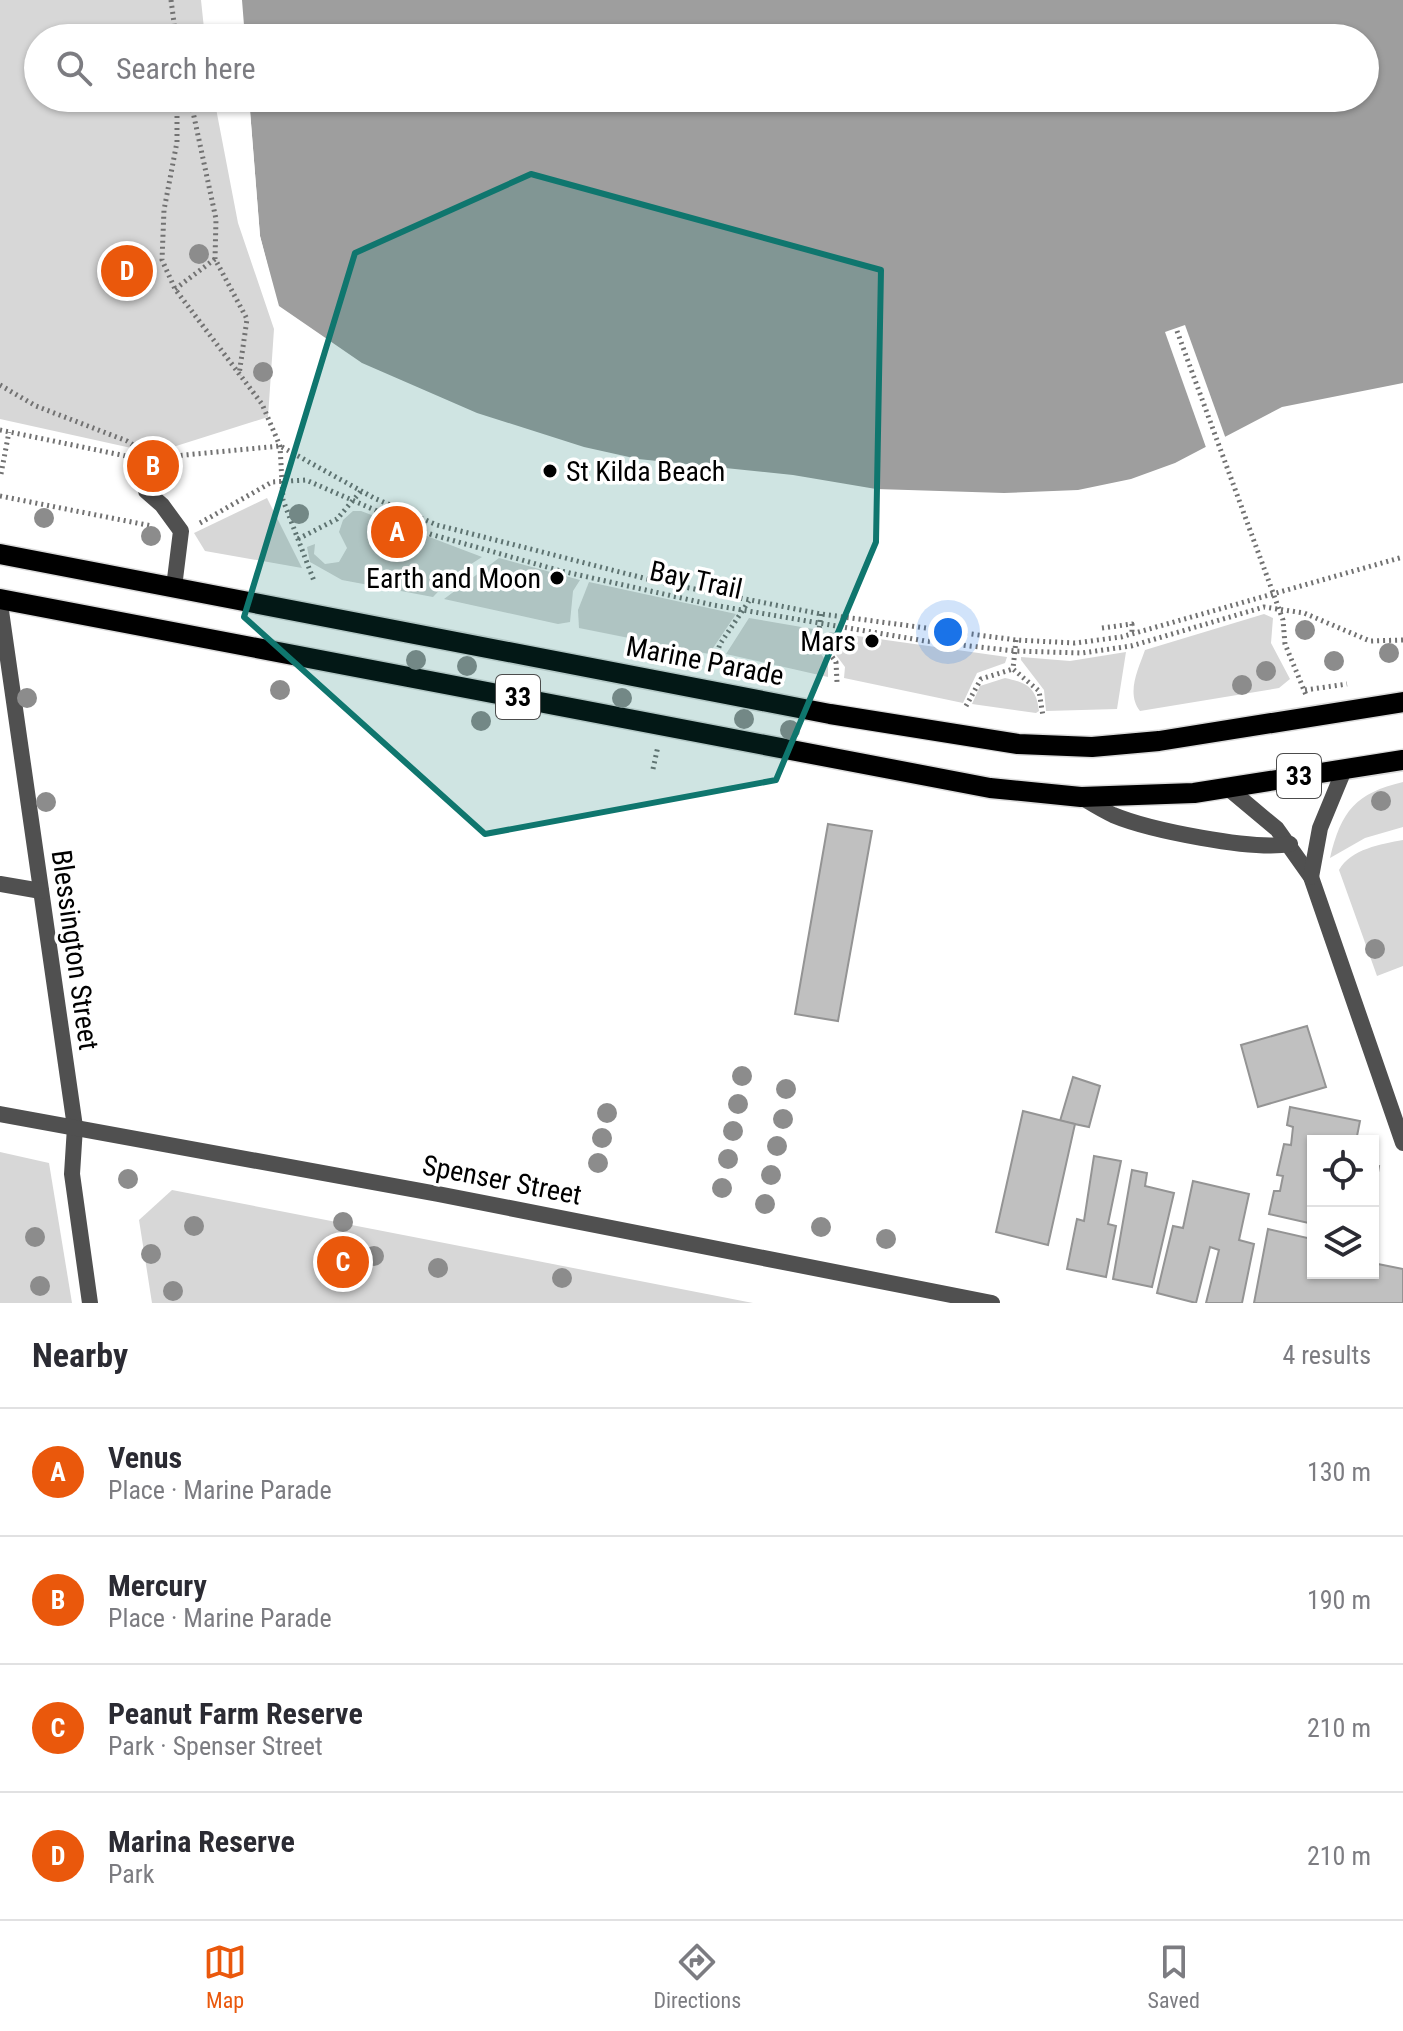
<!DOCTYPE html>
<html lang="en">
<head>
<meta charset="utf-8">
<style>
	body { margin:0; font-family:"Roboto Condensed",sans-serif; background:#f2f2f3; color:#2b2b33 }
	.controls { position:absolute; right:24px; bottom:24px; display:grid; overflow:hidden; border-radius:0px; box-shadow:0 2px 6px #0004 }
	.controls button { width:72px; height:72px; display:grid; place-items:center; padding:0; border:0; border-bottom:2px solid #e1e1e2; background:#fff; color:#2b2b33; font:40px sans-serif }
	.you { position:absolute; left:948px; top:632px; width:28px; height:28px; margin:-20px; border:6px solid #fff; border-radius:50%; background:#1a73e8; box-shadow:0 0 0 12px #1a73e833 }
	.badge { display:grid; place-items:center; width:52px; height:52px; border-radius:50%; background:#ea580c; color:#fff; font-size:26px; font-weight:700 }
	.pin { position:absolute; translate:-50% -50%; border:4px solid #fff; box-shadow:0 2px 8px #0006 }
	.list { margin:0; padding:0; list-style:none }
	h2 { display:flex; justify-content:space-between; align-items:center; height:104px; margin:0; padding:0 32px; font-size:34px }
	h2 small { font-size:26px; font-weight:400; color:#7c7c81 }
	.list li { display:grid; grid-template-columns:52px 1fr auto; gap:24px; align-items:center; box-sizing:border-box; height:128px; padding:0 32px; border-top:2px solid #e1e1e2 }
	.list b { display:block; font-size:30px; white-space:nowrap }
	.list p { margin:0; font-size:26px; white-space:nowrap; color:#7c7c81 }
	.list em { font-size:26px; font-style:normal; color:#7c7c81 }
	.icon { flex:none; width:44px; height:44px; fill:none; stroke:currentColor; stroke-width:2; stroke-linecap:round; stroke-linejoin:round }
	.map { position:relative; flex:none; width:1403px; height:1303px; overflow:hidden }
	.search { position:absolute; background:#fff; box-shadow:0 2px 6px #0004; left:24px; right:24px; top:24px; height:88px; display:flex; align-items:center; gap:20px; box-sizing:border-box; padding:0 28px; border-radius:44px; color:#7c7c81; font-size:30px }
	.sheet { height:616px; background:#fff }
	nav { display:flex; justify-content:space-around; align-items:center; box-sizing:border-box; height:112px; border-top:2px solid #e1e1e2; background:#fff; font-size:22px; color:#7c7c81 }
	nav a { display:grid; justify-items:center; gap:4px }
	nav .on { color:#ea580c }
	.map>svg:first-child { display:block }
</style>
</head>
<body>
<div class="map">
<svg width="1403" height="1303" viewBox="0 0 1403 1303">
	<rect width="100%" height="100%" fill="#fff"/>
	<!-- green -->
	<g fill="#d7d7d7">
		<path d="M 0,0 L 201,0 L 205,38 L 38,38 L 38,98 L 214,98 L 238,223 L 274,329 L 268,417 L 154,453 L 0,419 Z"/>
		<path d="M 267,498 L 302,568 L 205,551 L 194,533 Z"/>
		<path d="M 353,511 L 361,511 L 482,557 L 454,575 L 433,597 L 342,580 L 310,562 L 307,547 L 315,544 L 314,554 L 325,564 L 339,562 L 347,548 L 339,532 L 343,520 Z"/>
		<path d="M 499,558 L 580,580 L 573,591 L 570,622 L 558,624 L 444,599 Z"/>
		<path d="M 589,582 L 736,614 L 709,654 L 579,628 L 578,610 Z"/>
		<path d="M 1264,614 L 1273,618 L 1271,643 L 1290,679 L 1279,688 L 1140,711 C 1126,693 1138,670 1145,650 Z"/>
		<path d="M 749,618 L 813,629 L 812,643 L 828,663 L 828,677 L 726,654 Z"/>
		<path d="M 829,632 L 1007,657 L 1005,663 L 977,673 L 963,703 L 844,678 L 845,667 L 825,640 Z"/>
		<path d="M 1126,652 L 1117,709 L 1046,711 L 1044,690 L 1021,660 L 1021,657 L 1070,661 Z"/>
		<path d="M 1005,678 C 1027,683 1036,687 1039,711 L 1036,713 L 972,704 L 980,686 Z"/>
		<path d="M 1403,782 L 1403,827 L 1365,838 L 1330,858 C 1341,811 1356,793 1403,782 Z"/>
		<path d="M 1403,840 L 1403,966 L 1377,976 L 1339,870 C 1351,849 1381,844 1403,840 Z"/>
		<path d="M 0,1152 L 49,1163 L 72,1303 L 0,1303 Z"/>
		<path d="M 172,1190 L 753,1303 L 152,1303 L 139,1220 Z"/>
	</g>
	<!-- water -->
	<path fill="#9e9e9e" d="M 242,0 L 1403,0 L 1403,383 L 1282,407 L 1175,463 L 1131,479 L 1078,490 L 1004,493 L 876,489 L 793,475 L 638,459 L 584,447 L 477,413 L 362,363 L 279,306 L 260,236 L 249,98 L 1365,98 L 1365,38 L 245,38 Z"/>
	<!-- pier -->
	<g fill="#fff">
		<path d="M 245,98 L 249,98 L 260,236 L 279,311 L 256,237 Z"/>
		<path d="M 1185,325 L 1227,442 L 1208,453 L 1165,332 Z"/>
	</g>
	<!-- building -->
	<g fill="#c0c0c0" stroke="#949494" stroke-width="2">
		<path d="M 828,824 L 872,831 L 838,1021 L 795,1014 Z"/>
		<path d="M 1307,1026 L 1326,1087 L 1258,1107 L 1241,1045 Z"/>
		<path d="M 1073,1077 L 1100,1086 L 1089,1127 L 1060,1121 Z"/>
		<path d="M 1290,1107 L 1360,1121 L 1356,1141 L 1313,1141 L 1313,1224 L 1269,1214 L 1274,1191 L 1280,1191 L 1283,1176 L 1277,1175 L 1284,1144 L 1291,1145 L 1293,1127 L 1287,1125 Z"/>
		<path d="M 1023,1111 L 1075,1124 L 1048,1245 L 996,1232 Z"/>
		<path d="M 1094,1156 L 1121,1161 L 1108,1224 L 1116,1226 L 1106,1277 L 1067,1269 L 1077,1219 L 1084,1221 Z"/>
		<path d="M 1373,1165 L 1379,1166 L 1373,1204 Z"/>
		<path d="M 1132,1170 L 1147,1173 L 1145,1186 L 1174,1193 L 1152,1287 L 1113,1279 Z"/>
		<path d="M 1193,1181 L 1249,1194 L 1239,1240 L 1254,1244 L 1242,1303 L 1206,1303 L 1219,1250 L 1210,1247 L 1196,1303 L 1157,1293 L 1173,1226 L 1183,1228 Z"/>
		<path d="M 1268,1229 L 1312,1239 L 1313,1273 L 1373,1273 L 1373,1263 L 1403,1269 L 1403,1303 L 1254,1303 Z"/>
	</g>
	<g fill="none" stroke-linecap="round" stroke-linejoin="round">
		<defs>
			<g id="primary">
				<path d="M 0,554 L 830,714 L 1018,744 L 1092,747 L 1159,741 L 1403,702"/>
				<path d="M 0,599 L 990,788 L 1081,797 L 1194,793 L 1403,760"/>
			</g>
		</defs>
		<!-- primary casing -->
		<use href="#primary" stroke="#dbdbdb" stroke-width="23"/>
		<!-- path -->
		<g stroke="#727272" stroke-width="5" stroke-dasharray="2 4" stroke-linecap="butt">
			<path d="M 171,0 L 176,38"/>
			<path d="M 177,98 L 177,142 L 164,210 L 162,260 L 175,289 L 262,404 L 280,446 L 283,500 L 314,581"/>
			<path d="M 190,98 L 216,219 L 215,259 L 247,319 L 239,375"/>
			<path d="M 175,289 L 215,259"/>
			<path d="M 1177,331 L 1283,620 L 1285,644 L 1306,695"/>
			<path d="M 0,385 L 36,406 L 127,441 L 153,458 L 280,446 L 374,498 L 437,525 L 659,582 L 821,614 L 1016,640 L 1075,643 L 1121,637 L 1403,557"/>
			<path d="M 0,430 L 126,456 L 152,458"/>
			<path d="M 1,474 L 9,432"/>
			<path d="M 0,496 L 152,526"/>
			<path d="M 200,523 L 272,482 L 306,480 L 430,534 L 561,571 L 713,605 L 925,641 L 1015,651 L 1082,653 L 1131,646 L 1264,607 L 1304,613 L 1370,641 L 1403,640"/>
			<path d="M 298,539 L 337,519 L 361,491"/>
			<path d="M 699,580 L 732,587 L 731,597"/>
			<path d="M 821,614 L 818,638 L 836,662 L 837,682"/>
			<path d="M 1102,628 L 1132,624 L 1132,634"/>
			<path d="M 1016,640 L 1013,669 L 1039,691 L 1043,716"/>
			<path d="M 715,659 L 720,644 L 749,601"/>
			<path d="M 1305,690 L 1347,684"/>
			<path d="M 966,706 L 981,679 L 1013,669"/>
			<path d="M 653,769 L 658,746"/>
		</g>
		<!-- service -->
		<path stroke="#505050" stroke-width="16" d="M 146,491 L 162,505 L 181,531 L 174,587"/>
		<!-- minor -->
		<g stroke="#505050" stroke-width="16">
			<path d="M 0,604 L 75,1127 L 72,1174 L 90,1303"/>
			<path d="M 1228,788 L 1277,829 L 1311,877 L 1403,1143"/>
			<path d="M 1081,797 C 1091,803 1102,810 1113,815 C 1149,830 1253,851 1290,844"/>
			<path d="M 1311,877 L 1320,828 L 1344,770"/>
			<path d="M 0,884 L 41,891"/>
			<path d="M 0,1114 L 438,1194 L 992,1303"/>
		</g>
		<!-- primary -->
		<use href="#primary" stroke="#000" stroke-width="20"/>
	</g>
	<!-- trees -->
	<g fill="#8c8c8c">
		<circle cx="199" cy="254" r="10"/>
		<circle cx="263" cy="372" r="10"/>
		<circle cx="299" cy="514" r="10"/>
		<circle cx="44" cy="518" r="10"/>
		<circle cx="151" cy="536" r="10"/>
		<circle cx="1305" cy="630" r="10"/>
		<circle cx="1389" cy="653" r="10"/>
		<circle cx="416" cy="660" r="10"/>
		<circle cx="1334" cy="661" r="10"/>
		<circle cx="467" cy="666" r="10"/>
		<circle cx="1266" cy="671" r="10"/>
		<circle cx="1242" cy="685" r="10"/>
		<circle cx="280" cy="690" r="10"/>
		<circle cx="27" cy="698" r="10"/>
		<circle cx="622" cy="698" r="10"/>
		<circle cx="744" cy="719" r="10"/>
		<circle cx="481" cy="721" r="10"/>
		<circle cx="790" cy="730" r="10"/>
		<circle cx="1381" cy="801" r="10"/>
		<circle cx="46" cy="802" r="10"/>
		<circle cx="1375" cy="949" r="10"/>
		<circle cx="742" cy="1076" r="10"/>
		<circle cx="786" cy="1089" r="10"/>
		<circle cx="738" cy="1104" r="10"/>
		<circle cx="607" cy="1113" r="10"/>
		<circle cx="783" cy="1119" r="10"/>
		<circle cx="733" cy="1131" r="10"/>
		<circle cx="602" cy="1138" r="10"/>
		<circle cx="777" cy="1146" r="10"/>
		<circle cx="728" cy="1159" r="10"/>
		<circle cx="598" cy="1163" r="10"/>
		<circle cx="771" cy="1175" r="10"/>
		<circle cx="128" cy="1179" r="10"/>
		<circle cx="722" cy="1188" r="10"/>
		<circle cx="765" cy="1204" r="10"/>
		<circle cx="343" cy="1222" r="10"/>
		<circle cx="194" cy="1226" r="10"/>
		<circle cx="821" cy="1227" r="10"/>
		<circle cx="35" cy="1237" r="10"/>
		<circle cx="886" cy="1239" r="10"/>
		<circle cx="151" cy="1254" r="10"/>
		<circle cx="374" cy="1256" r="10"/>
		<circle cx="438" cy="1268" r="10"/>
		<circle cx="562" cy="1278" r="10"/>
		<circle cx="40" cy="1286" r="10"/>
		<circle cx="173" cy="1291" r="10"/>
	</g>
	<!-- marked area -->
	<path fill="#0f766e" fill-opacity="0.2" stroke="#0f766e" stroke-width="6" stroke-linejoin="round" d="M 531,174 L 881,270 L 876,542 L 776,780 L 485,834 L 244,617 L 355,253 Z"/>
	<!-- markers -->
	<g fill="#000" stroke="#fff" stroke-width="3">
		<circle cx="550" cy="471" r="8"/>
		<circle cx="557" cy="578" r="8"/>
		<circle cx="872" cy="641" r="8"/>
	</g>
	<g text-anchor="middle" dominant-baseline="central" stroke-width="7" stroke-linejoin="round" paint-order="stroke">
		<!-- shield labels -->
		<g fill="#fff" stroke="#4c4c4c" stroke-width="2">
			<rect x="496" y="675" width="44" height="44" rx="6"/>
			<rect x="1277" y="754" width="44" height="44" rx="6"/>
		</g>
		<g font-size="26" font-weight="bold" fill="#000">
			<text x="518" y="697">33</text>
			<text x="1299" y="776">33</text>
		</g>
		<!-- poi labels -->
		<g font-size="28" fill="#000" stroke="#fff" text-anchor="end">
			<text x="566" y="471" text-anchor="start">St Kilda Beach</text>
			<text x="541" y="578">Earth and Moon</text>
			<text x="856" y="641">Mars</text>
		</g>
		<!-- street labels -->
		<g font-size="28" fill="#000" stroke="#fff">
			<text transform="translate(696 580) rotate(12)">Bay Trail</text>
			<text transform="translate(705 661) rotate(11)">Marine Parade</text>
			<text transform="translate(75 950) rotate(82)">Blessington Street</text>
			<text transform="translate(502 1180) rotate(11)">Spenser Street</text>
		</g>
	</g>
</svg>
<div class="controls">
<button><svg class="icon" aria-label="locate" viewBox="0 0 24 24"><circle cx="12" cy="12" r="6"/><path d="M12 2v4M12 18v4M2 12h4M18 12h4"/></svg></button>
<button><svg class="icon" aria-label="layers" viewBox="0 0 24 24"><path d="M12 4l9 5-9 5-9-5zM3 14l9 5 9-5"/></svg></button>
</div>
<div class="you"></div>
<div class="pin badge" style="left:397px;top:532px">A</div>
<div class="pin badge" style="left:153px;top:466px">B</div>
<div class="pin badge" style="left:343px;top:1262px">C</div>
<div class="pin badge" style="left:127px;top:271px">D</div>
<div class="search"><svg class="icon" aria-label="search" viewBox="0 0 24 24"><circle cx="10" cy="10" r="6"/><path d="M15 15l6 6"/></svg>Search here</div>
</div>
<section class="sheet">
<h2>Nearby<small>4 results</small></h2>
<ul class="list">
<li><span class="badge">A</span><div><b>Venus</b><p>Place · Marine Parade</p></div><em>130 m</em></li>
<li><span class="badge">B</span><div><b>Mercury</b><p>Place · Marine Parade</p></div><em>190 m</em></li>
<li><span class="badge">C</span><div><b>Peanut Farm Reserve</b><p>Park · Spenser Street</p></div><em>210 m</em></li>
<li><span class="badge">D</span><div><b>Marina Reserve</b><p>Park</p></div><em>210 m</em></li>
</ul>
</section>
<nav>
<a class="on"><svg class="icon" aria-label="map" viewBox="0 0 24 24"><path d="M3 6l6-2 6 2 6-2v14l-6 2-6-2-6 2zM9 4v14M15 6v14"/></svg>Map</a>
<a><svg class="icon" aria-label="directions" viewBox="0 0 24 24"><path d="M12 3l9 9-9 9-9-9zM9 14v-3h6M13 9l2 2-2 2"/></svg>Directions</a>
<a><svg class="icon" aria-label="saved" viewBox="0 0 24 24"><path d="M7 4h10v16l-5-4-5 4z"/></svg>Saved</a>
</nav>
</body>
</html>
